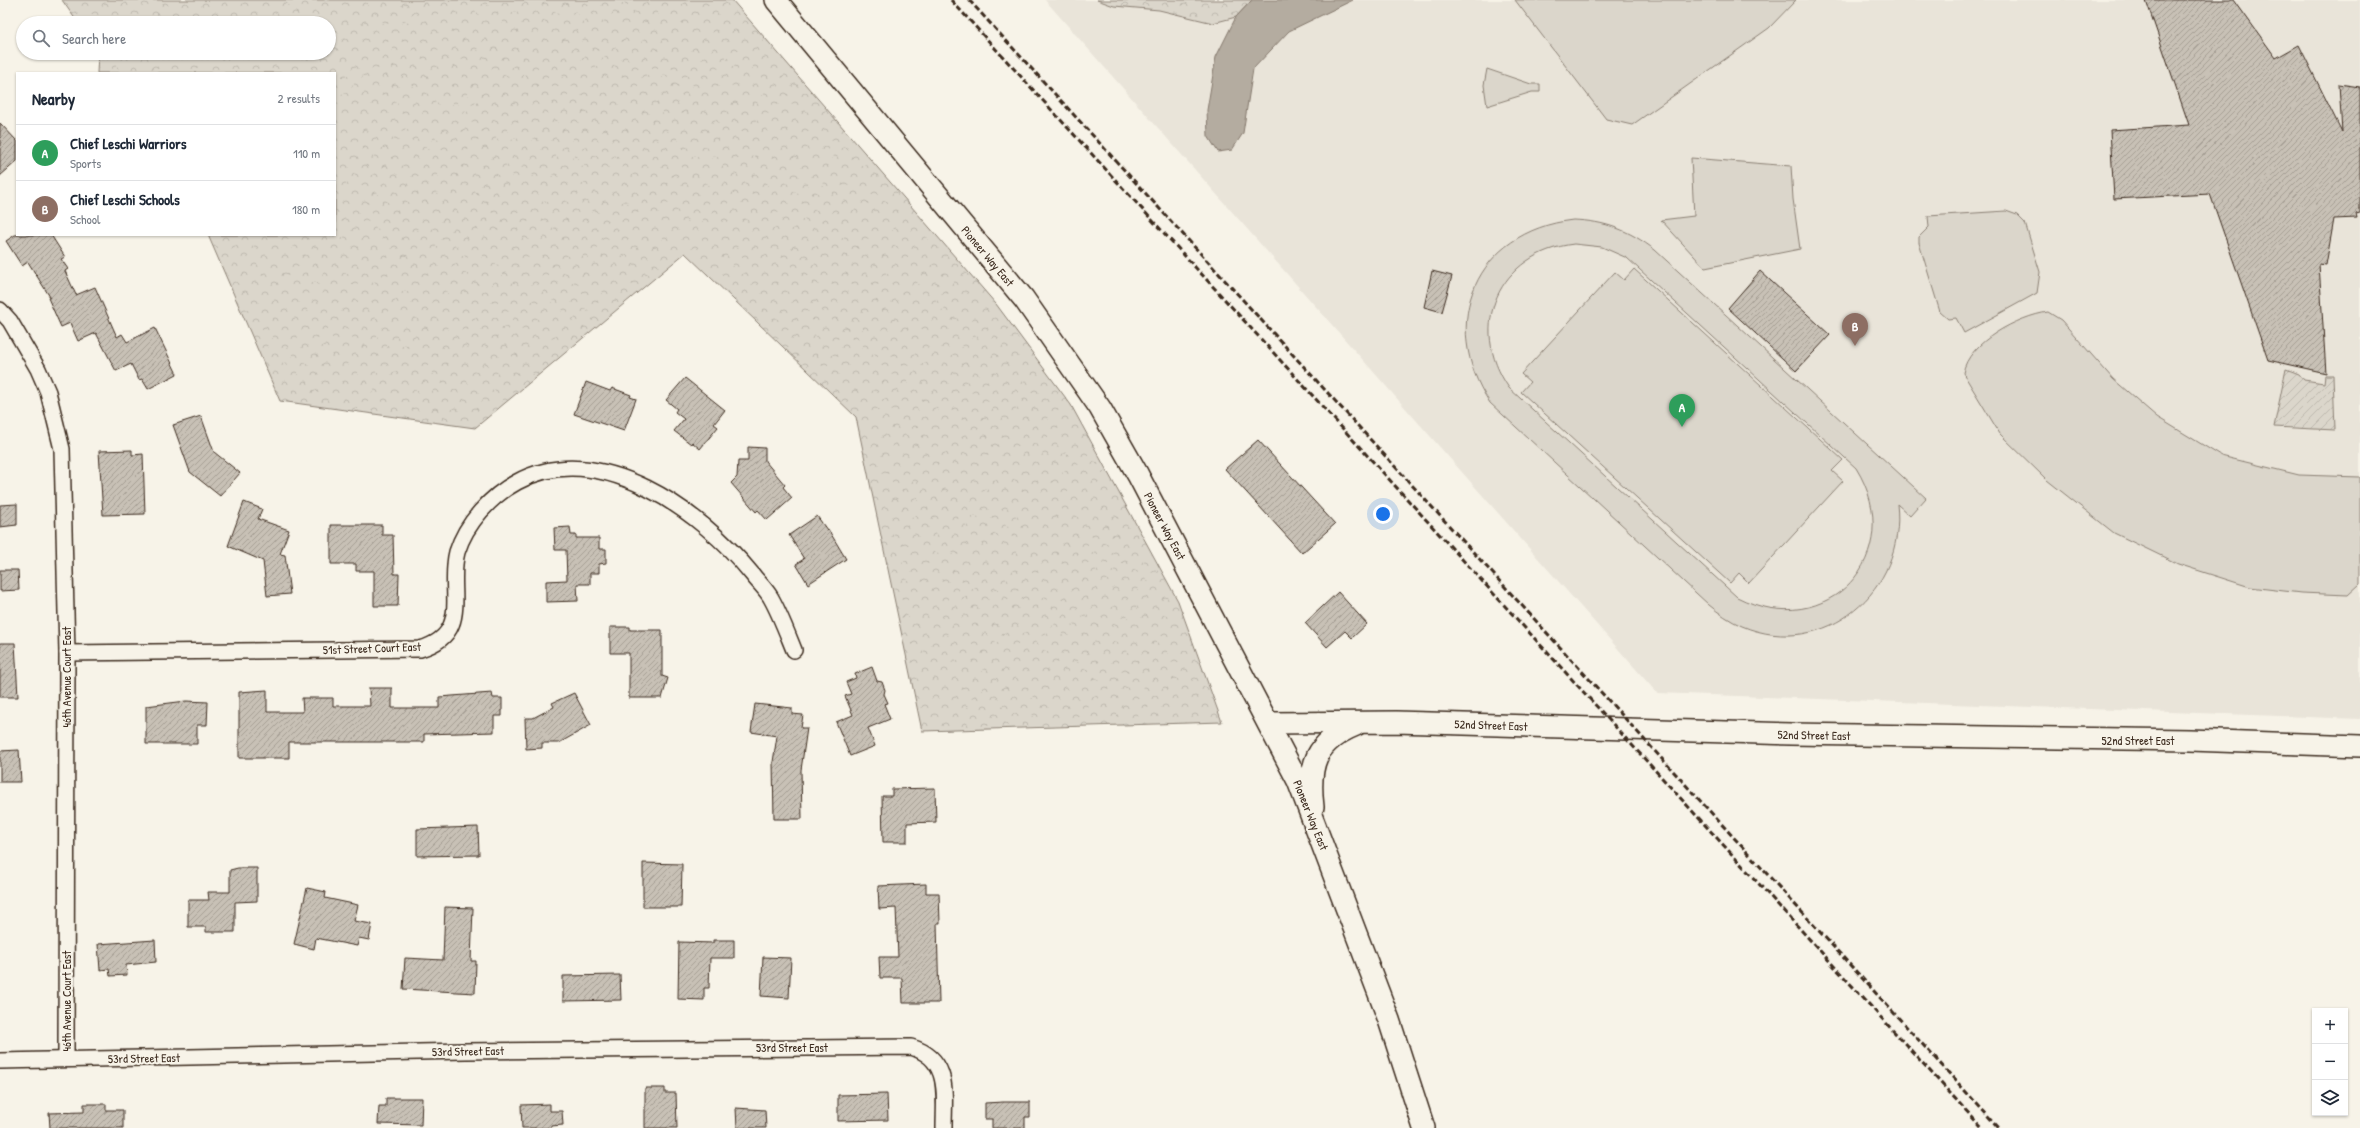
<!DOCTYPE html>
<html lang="en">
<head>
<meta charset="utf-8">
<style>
	body { margin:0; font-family:"Patrick Hand",sans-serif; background:#f6f6f7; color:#1f2937 }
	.controls { position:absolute; right:12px; bottom:12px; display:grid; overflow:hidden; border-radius:0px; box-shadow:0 1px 3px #0004 }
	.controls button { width:36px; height:36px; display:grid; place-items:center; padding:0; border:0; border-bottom:1px solid #e0e1e3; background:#fff; color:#1f2937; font:20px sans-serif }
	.you { position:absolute; left:1383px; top:514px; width:14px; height:14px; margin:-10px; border:3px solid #fff; border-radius:50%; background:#1a73e8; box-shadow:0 0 0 6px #1a73e833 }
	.badge { display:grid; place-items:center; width:26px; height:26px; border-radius:50%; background:#2563eb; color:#fff; font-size:13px; font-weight:700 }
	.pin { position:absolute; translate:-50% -33px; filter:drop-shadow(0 1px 2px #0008) }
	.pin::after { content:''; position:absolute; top:21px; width:14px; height:12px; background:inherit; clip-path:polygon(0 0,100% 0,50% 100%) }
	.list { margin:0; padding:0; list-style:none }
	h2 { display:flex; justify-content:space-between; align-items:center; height:52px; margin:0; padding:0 16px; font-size:17px }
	h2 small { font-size:13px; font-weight:400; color:#747a83 }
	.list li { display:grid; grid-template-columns:26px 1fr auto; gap:12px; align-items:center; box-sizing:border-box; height:56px; padding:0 16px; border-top:1px solid #e0e1e3 }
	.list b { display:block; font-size:15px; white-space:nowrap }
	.list p { margin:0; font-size:13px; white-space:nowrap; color:#747a83 }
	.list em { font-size:13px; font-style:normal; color:#747a83 }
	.icon { flex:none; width:22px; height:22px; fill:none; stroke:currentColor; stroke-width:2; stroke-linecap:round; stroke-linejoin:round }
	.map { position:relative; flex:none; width:2360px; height:1128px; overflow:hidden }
	.search { position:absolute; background:#fff; box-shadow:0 1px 3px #0004; left:16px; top:16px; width:320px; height:44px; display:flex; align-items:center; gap:10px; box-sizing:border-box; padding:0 14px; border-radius:22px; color:#747a83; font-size:15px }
	.panel { position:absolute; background:#fff; box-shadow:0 1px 3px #0004; left:16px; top:72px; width:320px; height:164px; border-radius:0px }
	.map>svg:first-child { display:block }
</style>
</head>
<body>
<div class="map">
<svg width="2360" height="1128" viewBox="0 0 2360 1128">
	<defs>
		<pattern id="forest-crowns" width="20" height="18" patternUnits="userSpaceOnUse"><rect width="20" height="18" fill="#dbd6cb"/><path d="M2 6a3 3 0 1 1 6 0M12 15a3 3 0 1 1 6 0" fill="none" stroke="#bdb8ae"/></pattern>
		<pattern id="garden-furrows" width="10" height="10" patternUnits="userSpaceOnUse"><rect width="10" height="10" fill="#dbd6cb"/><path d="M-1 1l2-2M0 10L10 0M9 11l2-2" fill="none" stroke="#bdb8ae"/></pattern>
		<pattern id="building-hatch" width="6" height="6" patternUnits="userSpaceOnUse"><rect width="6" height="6" fill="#c8c1b6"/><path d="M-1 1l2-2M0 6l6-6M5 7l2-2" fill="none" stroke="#a49d93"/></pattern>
	</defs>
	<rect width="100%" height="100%" fill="#f7f3e8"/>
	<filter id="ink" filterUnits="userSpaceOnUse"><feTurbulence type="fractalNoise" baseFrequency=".025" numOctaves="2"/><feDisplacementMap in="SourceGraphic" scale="8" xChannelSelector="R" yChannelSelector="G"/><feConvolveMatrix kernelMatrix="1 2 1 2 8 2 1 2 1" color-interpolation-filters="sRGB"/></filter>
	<g filter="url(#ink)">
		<!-- built -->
		<path fill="#e9e4d9" d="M 1045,0 L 2360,0 L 2360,719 L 1657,693 Z"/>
		<!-- green -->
		<g fill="#dbd6cb" stroke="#8b8074" fill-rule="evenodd">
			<path d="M 1515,0 L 1796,0 L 1769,28 L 1632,125 L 1606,119 Z"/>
			<path d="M 1487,69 L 1531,84 L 1540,84 L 1540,92 L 1532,92 L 1487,106 L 1484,85 Z"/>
			<path d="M 1691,158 L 1791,166 L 1793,199 L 1800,249 L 1705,268 L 1661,220 L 1694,216 Z"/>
			<path d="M 2006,211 L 2017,215 L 2025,223 L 2040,272 L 2037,293 L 1964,333 L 1956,318 L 1948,319 L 1940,312 L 1919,243 L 1919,237 L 1929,227 L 1928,216 Z"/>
			<path d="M 1573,220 C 1605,221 1629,230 1655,250 L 1926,498 L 1910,516 L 1897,504 C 1907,590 1825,661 1742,626 C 1730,621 1719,613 1709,605 L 1490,403 C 1437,323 1476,231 1573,220 ZM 1574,244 L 1602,247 L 1627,258 L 1856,468 C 1910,555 1827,643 1737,597 L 1509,388 C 1466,326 1499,253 1574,244 Z"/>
			<path d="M 1634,269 L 1843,460 L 1832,471 L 1843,481 L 1749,583 L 1739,573 L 1730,583 L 1521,392 L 1530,382 L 1521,374 L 1615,272 L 1624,280 Z"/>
			<path d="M 2048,312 L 2061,320 L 2113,379 L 2157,417 L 2221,456 L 2299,475 L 2360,477 L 2360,584 L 2348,595 L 2301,593 L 2250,587 L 2178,564 L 2114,533 L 2047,480 L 2000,434 L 1963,373 C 1968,342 2019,316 2048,312 Z"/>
		</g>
		<!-- forest -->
		<g fill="url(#forest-crowns)" stroke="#8b8074">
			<path d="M 62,0 L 732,0 L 996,304 L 1071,405 L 1178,601 L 1222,722 L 922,731 L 856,417 L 685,253 L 475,428 L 280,401 L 208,235 L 335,235 L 335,73 L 97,73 L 98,53 L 329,53 L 329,23 L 78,23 Z"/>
			<path d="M 1097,0 L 1252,0 L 1236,17 L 1213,23 L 1159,10 L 1114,6 Z"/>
		</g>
		<!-- garden -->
		<path fill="url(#garden-furrows)" stroke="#8b8074" d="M 2286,369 L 2299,374 L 2304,380 L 2324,383 L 2325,375 L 2333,375 L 2335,430 L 2274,427 Z"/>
		<!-- water -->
		<path fill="#b4aca0" stroke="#84786c" d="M 1252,0 L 1353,0 L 1289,31 L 1253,69 L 1243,133 L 1232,150 L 1218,152 L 1208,136 L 1207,110 L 1216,57 L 1236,17 Z"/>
		<!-- building -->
		<g fill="url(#building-hatch)" stroke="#3b2a1e">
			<path d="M 2146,0 L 2234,0 L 2276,58 L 2299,45 L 2342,132 L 2339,84 L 2360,87 L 2360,213 L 2356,214 L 2357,218 L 2334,219 L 2326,265 L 2319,264 L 2326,373 L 2268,360 L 2210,194 L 2114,199 L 2110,130 L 2189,125 Z"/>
			<path d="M 0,123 L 17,141 L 17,161 L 0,176 Z"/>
			<path d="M 15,235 L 51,235 L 65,257 L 61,259 L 68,269 L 65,271 L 76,295 L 95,287 L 117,337 L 122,334 L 127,342 L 155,328 L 177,374 L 148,389 L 142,379 L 139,380 L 131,364 L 116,371 L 96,333 L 78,341 L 70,323 L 61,327 L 48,298 L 50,297 L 28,262 L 22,266 L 6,241 Z"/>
			<path d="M 1432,271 L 1452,276 L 1442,312 L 1424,307 Z"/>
			<path d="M 1760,271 L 1830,335 L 1796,371 L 1728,308 Z"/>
			<path d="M 685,378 L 725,410 L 714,424 L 718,427 L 700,449 L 692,442 L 691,444 L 674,431 L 684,419 L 675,412 L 677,409 L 666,400 Z"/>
			<path d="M 586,382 L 610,391 L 612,388 L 631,395 L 630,397 L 636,399 L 624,431 L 574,414 Z"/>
			<path d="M 201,416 L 214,452 L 240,473 L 220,496 L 190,472 L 173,425 Z"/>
			<path d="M 1258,440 L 1335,524 L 1302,553 L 1225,469 Z"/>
			<path d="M 748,447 L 765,448 L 765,461 L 785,485 L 783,487 L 792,498 L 767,520 L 758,510 L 756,512 L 731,483 L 737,477 L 738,461 L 748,461 Z"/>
			<path d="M 132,450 L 132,455 L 143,454 L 145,514 L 103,515 L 99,451 Z"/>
			<path d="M 244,502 L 262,509 L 258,519 L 289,530 L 280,554 L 285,555 L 290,594 L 267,596 L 263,561 L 228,546 Z"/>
			<path d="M 17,504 L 17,525 L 0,527 L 0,505 Z"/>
			<path d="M 817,516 L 827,530 L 828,529 L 846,559 L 808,584 L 796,564 L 804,559 L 789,535 Z"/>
			<path d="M 331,525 L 382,525 L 382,535 L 393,535 L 394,574 L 399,574 L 398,606 L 374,606 L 374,571 L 356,571 L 356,564 L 331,564 Z"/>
			<path d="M 570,527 L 571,535 L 576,535 L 576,538 L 599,538 L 599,549 L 606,549 L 606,563 L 599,564 L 599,573 L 590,573 L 590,584 L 577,584 L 578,601 L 546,602 L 546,581 L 567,580 L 566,550 L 555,550 L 554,528 Z"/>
			<path d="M 0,570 L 18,570 L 19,590 L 0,591 Z"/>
			<path d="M 1338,592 L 1367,624 L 1352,638 L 1345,631 L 1327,647 L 1305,623 Z"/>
			<path d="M 610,627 L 630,627 L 630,630 L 662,630 L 662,676 L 668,678 L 662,698 L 629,698 L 629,653 L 610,653 Z"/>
			<path d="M 0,643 L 15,643 L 18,697 L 0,697 Z"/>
			<path d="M 872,667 L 877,681 L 882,682 L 885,690 L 884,694 L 888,703 L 884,704 L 890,719 L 868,728 L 875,746 L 850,756 L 836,722 L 853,715 L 845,696 L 851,694 L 846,682 L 856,678 L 855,674 Z"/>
			<path d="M 369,688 L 392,688 L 392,708 L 439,708 L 439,697 L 492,693 L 493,698 L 502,698 L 502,716 L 494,716 L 494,732 L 424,734 L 424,742 L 289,742 L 289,758 L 239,758 L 239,692 L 267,690 L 267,712 L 303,712 L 302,698 L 333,698 L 333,706 L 370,706 Z"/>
			<path d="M 574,693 L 591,725 L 559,743 L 542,743 L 542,748 L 526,749 L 525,718 L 533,718 L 554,707 L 552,703 Z"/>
			<path d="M 186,701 L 208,702 L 207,725 L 197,725 L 197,744 L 146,744 L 146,706 Z"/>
			<path d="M 755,704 L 792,708 L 792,714 L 803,715 L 801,728 L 807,728 L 801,770 L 802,819 L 774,819 L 773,762 L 777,736 L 751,732 Z"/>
			<path d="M 19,750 L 21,782 L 0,782 L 0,751 Z"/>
			<path d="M 935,788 L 936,822 L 907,823 L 907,842 L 883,842 L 882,796 L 892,796 L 892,789 Z"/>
			<path d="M 478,827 L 479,855 L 417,856 L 417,829 Z"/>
			<path d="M 643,863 L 682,864 L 681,907 L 643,907 Z"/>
			<path d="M 238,868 L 257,868 L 257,901 L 235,902 L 235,932 L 206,932 L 206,927 L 188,927 L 188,900 L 209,900 L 208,892 L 230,892 L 230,870 Z"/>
			<path d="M 926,884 L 926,893 L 939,893 L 940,923 L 937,923 L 939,1003 L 903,1003 L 902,978 L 880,978 L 879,957 L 898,957 L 896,908 L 879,909 L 878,886 Z"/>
			<path d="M 307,888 L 326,892 L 325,898 L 358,905 L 354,921 L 372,924 L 369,940 L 359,938 L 357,946 L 316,938 L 314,949 L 294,944 Z"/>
			<path d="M 445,907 L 473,908 L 471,961 L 476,961 L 475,993 L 403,989 L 405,958 L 443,960 Z"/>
			<path d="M 155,940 L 156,962 L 126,965 L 127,975 L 110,976 L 109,969 L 100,970 L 98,944 Z"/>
			<path d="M 713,940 L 734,940 L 734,958 L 710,958 L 709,988 L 704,988 L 704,1000 L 678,999 L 679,942 L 713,943 Z"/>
			<path d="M 763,957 L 791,958 L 789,998 L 761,996 Z"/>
			<path d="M 620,975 L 621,1000 L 563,1001 L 563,976 Z"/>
			<path d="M 645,1088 L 665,1088 L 665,1093 L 676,1093 L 677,1128 L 645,1128 Z"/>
			<path d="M 887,1094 L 888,1120 L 838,1121 L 838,1095 Z"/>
			<path d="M 386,1098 L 422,1098 L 421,1125 L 378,1124 L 379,1106 L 386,1106 Z"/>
			<path d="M 1003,1102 L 1030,1102 L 1030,1117 L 1025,1117 L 1025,1128 L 992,1128 L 992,1119 L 985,1119 L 985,1103 Z"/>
			<path d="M 84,1104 L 106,1104 L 106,1110 L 123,1110 L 123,1128 L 50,1128 L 49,1113 L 84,1112 Z"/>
			<path d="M 550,1104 L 550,1111 L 562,1111 L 563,1125 L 551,1126 L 551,1128 L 522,1128 L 521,1105 Z"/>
			<path d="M 736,1108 L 765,1110 L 766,1128 L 737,1128 Z"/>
		</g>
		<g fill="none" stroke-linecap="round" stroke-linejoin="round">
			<defs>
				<g id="street">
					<path d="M 0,310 L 10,321 L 38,369 L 48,392 L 62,449 L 67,653 L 66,1059"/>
					<path d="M 67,653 L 420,649 C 473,634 447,590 457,552 C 466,523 491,496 517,482 C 599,437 702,512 752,574 C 758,582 766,589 771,598 C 780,614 787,633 794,650"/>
					<path d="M 0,1061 L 465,1051 L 911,1047 C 951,1059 944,1094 944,1128"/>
				</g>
				<g id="secondary">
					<path d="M 776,0 L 1024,299 L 1100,408 L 1138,475 L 1298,781 L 1389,1020 L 1424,1128"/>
					<path d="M 1269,723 L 1396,722 L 1791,734 L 2190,740 L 2360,746"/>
					<path d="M 1313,807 C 1308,764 1315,742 1356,725"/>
				</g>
			</defs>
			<!-- street casing -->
			<use href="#street" stroke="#3b2a1e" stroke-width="18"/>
			<!-- secondary casing -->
			<use href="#secondary" stroke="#3b2a1e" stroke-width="24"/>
			<!-- street -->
			<use href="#street" stroke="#f7f3e8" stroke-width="15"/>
			<!-- secondary -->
			<use href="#secondary" stroke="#f7f3e8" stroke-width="21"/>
			<!-- rail -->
			<g stroke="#3b2a1e" stroke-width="3" stroke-dasharray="6 3" stroke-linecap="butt">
				<path d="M 951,0 L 1982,1128"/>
				<path d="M 969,0 L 1999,1128"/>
			</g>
		</g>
	</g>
	<g text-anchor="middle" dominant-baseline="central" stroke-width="4" stroke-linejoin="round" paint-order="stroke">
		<!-- street labels -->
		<g font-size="12" fill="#3b2a1e" stroke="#f7f3e8">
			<text transform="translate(988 256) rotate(50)">Pioneer Way East</text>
			<text transform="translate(1165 526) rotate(62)">Pioneer Way East</text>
			<text transform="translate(372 648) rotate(-2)">51st Street Court East</text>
			<text transform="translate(66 677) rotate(-90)">46th Avenue Court East</text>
			<text transform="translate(1491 725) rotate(2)">52nd Street East</text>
			<text transform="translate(1814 735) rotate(1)">52nd Street East</text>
			<text x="2138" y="740">52nd Street East</text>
			<text transform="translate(1311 815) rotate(68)">Pioneer Way East</text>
			<text transform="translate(66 1001) rotate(-90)">46th Avenue Court East</text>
			<text x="792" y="1047">53rd Street East</text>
			<text transform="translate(468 1051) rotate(-1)">53rd Street East</text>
			<text transform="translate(144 1058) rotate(-1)">53rd Street East</text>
		</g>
	</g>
</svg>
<div class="controls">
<button>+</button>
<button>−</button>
<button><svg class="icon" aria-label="layers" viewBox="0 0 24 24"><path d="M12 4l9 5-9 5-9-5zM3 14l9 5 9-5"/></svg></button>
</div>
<div class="you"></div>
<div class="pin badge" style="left:1682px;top:427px;background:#2e9e5b">A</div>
<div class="pin badge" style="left:1855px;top:346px;background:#8d6e63">B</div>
<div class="search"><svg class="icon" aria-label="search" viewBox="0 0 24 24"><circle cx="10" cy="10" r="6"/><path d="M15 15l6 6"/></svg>Search here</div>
<section class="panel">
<h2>Nearby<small>2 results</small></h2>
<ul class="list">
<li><span class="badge" style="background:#2e9e5b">A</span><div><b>Chief Leschi Warriors</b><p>Sports</p></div><em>110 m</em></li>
<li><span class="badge" style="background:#8d6e63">B</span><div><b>Chief Leschi Schools</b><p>School</p></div><em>180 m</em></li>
</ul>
</section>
</div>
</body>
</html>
